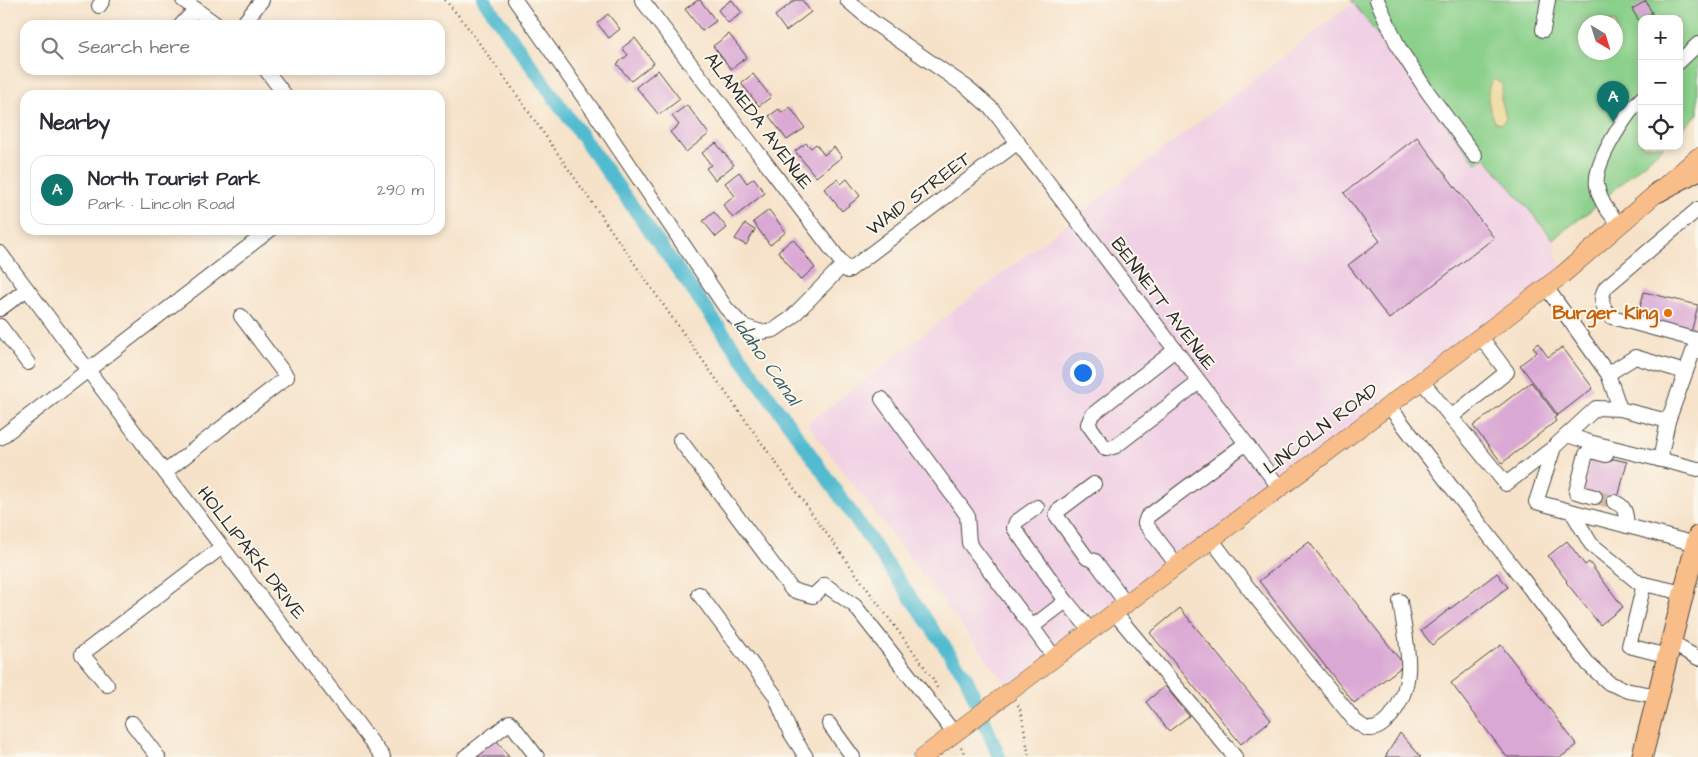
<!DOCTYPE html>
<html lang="en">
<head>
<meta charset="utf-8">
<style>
	body { margin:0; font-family:"Architects Daughter",sans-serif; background:#f7f7f7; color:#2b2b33 }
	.controls { position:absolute; right:15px; top:15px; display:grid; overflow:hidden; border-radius:10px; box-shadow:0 2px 8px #0003 }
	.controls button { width:45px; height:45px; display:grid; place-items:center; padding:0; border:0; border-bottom:1px solid #e1e1e2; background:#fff; color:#2b2b33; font:25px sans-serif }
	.compass { position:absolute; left:1578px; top:15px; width:45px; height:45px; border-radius:50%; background:#fff; box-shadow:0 2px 8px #0003; rotate:142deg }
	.you { position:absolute; left:1082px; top:372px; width:18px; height:18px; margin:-12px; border:4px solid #fff; border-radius:50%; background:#1a73e8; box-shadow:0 0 0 8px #1a73e833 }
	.badge { display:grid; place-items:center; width:32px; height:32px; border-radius:50%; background:#0f766e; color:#fff; font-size:16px; font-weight:700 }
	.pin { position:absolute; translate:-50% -41px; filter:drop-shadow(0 1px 2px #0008) }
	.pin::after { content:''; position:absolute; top:26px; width:18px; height:15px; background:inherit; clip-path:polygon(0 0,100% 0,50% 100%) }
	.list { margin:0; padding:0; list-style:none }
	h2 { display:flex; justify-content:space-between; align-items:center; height:65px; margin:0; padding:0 20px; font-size:21px }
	h2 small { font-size:16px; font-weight:400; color:#7c7c81 }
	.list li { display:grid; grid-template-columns:32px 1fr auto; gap:15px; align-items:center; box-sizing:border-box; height:70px; margin:0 10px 10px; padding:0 10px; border:1px solid #e1e1e2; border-radius:15px }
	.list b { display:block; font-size:19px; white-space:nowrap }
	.list p { margin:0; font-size:16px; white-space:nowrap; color:#7c7c81 }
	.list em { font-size:16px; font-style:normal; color:#7c7c81 }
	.icon { flex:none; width:28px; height:28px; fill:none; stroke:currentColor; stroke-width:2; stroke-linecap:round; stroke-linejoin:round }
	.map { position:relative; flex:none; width:1698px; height:757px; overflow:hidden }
	.search { position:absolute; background:#fff; box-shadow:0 2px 8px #0003; left:20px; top:20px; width:425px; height:55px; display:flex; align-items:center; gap:12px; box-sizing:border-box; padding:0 18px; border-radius:15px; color:#7c7c81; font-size:19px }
	.panel { position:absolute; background:#fff; box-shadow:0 2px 8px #0003; left:20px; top:90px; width:425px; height:145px; border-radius:15px }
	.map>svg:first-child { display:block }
</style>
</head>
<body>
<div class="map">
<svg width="1698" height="757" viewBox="0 0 1698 757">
	<rect width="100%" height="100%" fill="#fbf7ec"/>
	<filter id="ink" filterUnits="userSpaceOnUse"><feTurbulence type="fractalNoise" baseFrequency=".02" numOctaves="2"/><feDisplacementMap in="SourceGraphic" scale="10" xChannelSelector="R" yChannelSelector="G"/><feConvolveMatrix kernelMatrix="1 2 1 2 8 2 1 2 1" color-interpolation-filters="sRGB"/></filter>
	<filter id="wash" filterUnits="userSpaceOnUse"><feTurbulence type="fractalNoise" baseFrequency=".0096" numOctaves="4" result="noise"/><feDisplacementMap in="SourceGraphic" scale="20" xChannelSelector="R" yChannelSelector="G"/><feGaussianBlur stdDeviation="1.12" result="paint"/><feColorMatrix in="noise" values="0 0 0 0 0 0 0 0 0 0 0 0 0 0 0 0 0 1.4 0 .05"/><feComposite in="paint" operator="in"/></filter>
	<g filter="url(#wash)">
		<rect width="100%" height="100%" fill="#f6e2c9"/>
		<!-- built -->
		<path fill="#f0d0e4" d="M 1353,3 L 1476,162 L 1486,158 L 1553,239 L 1562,275 L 1011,690 L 807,424 Z"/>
		<!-- green -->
		<path fill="#8bd08b" stroke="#5b7e5b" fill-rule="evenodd" d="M 1351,0 L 1698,0 L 1698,114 L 1679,132 L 1679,19 L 1642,19 L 1642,146 L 1664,146 L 1591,210 L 1553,239 L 1486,158 L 1476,163 ZM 1586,22 L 1616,22 L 1616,52 L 1586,52 Z"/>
		<!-- sand -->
		<path fill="#eeda9e" stroke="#8c8264" d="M 1493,79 C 1508,86 1500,88 1501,99 C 1502,106 1506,112 1506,119 L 1501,124 L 1495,122 C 1490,108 1483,94 1493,79 Z"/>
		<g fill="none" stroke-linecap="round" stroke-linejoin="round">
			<!-- canal -->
			<path stroke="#53bbd0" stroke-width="14" d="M 484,0 L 811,455 L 966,677 L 999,757"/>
		</g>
		<g id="blocks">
			<!-- building -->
			<g fill="#daa8d4">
				<path d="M 698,0 L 700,0 L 716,21 L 702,31 L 685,9 Z"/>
				<path d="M 731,0 L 732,0 L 742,13 L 728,23 L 718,10 Z"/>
				<path d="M 795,0 L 802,0 L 811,12 L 786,31 L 775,16 Z"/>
				<path d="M 1646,1 L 1652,13 L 1639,21 L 1632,9 Z"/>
				<path d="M 608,14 L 620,29 L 609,38 L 597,23 Z"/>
				<path d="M 729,34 L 747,57 L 731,69 L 713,46 Z"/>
				<path d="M 635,38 L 654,63 L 631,81 L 617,64 L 628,55 L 622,48 Z"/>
				<path d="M 658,70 L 680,99 L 659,115 L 636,87 Z"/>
				<path d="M 753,74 L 771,97 L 759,106 L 741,83 Z"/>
				<path d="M 687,105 L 709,134 L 686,152 L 670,132 L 679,125 L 672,116 Z"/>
				<path d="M 790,107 L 805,128 L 787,140 L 769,116 L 779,109 L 782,113 Z"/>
				<path d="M 1417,137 L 1494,238 L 1389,319 L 1348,265 L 1380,241 L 1344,193 Z"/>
				<path d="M 716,143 L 734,165 L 715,180 L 706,168 L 711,165 L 702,153 Z"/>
				<path d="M 806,143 L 811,148 L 816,144 L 824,155 L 834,147 L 842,157 L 816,177 L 795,151 Z"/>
				<path d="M 739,172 L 747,183 L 754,178 L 765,193 L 733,218 L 723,205 L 735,196 L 725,183 Z"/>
				<path d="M 837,179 L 841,184 L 847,179 L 860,196 L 842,211 L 824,189 Z"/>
				<path d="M 769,210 L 786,232 L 770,245 L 753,222 Z"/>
				<path d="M 714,212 L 727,228 L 716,237 L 703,221 Z"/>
				<path d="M 745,224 L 755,230 L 746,245 L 735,239 Z"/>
				<path d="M 793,239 L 815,268 L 800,280 L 778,251 Z"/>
				<path d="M 1644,292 L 1698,305 L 1691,333 L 1637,319 Z"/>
				<path d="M 1538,343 L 1548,357 L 1561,348 L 1563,348 L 1593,388 L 1558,415 L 1520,365 L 1537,352 L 1533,347 Z"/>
				<path d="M 1531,382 L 1557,416 L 1554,418 L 1556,421 L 1502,463 L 1473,426 Z"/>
				<path d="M 1592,454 L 1627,462 L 1618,498 L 1613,505 L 1594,500 L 1583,489 Z"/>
				<path d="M 1567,541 L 1585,565 L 1589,562 L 1623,607 L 1600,625 L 1566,582 L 1567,581 L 1548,556 Z"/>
				<path d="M 1309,542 L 1404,665 L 1354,703 L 1259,581 Z"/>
				<path d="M 1497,573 L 1508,587 L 1432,645 L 1421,631 Z"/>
				<path d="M 1180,608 L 1271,720 L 1241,744 L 1150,633 Z"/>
				<path d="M 1501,645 L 1577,745 L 1561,757 L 1507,757 L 1451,683 Z"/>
				<path d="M 1165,686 L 1189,716 L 1169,731 L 1146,702 Z"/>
				<path d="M 1400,733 L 1421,757 L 1385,757 Z"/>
				<path d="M 495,738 L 509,757 L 469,757 Z"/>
			</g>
		</g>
	</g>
	<g filter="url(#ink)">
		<use href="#blocks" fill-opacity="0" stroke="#494643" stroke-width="1"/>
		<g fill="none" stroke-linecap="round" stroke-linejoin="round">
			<!-- minor-tunnel -->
			<path stroke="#cdbda9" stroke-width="14" stroke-dasharray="14 7" stroke-linecap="butt" d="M 1595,497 L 1614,502"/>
			<defs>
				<g id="minor">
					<path d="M 183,0 L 217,25"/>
					<path d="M 515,0 L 594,112 L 726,308 L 743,326 L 761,332 L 774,330 L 790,319 L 843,265"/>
					<path d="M 642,0 L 848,271 L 1018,142"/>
					<path d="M 847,0 L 874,23 L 968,88 L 992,109 L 1086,232 L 1279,487"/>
					<path d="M 1377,0 L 1399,48 L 1427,91 L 1475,156"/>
					<path d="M 99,6 L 103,0"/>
					<path d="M 181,25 L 196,9"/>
					<path d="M 242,25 L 262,0"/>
					<path d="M 1543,30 L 1548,0"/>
					<path d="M 1679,62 L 1698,44"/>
					<path d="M 266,70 L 285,95"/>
					<path d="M 1620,226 C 1610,213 1600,203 1597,186 C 1593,163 1626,114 1642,98"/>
					<path d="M 0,253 L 160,466 L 383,757"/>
					<path d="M 1546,287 L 1608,374 L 1620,409 L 1668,421"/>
					<path d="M 0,309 L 27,289"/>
					<path d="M 0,326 L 28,363"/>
					<path d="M 1480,336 L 1507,372 L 1451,417 L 1506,484 L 1554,447 L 1596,408 L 1620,409"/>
					<path d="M 1697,340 L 1612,317 C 1602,309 1599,298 1606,287 L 1698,209"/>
					<path d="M 1175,350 L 1092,415 L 1088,424 L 1106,449 L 1116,446 L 1199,382"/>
					<path d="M 1608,374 L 1635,357 L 1685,372"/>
					<path d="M 1421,380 L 1451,417"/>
					<path d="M 882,399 L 967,515 L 969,543 L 1032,627"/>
					<path d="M 1388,405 L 1589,665 L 1609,683 L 1629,691 L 1658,696"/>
					<path d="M 1567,435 L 1589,442 L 1698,469"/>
					<path d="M 0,438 L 270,230"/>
					<path d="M 680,440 L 792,590 L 813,596 L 825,585 L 855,606 L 954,733"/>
					<path d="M 1554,447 L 1536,502 L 1696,544"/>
					<path d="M 1660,460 L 1668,421 L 1698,338"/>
					<path d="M 165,472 L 287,377 L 241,316"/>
					<path d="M 1094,484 L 1058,511 L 1056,515 L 1087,558 L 1095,561 L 1126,603"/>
					<path d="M 1595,497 L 1576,492 L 1586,454 L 1591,451 L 1606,455"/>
					<path d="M 1614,502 C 1626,506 1626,514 1627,526"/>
					<path d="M 1037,507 L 1016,522 L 1014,528 L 1066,601"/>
					<path d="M 1572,512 L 1591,544 L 1639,583 L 1684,593"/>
					<path d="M 1211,539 L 1246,585 L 1355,721 C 1358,723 1364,728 1368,729 C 1377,730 1386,722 1391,716 C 1419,680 1406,643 1400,601"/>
					<path d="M 1177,565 L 1145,523 L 1147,517 L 1245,444"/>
					<path d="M 1644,584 L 1629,646 L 1668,656"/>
					<path d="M 699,594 L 775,695 L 790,732 L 806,757"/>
					<path d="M 1114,612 L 1235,757"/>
					<path d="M 1671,643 L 1698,658"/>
					<path d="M 1054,657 L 1032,627 L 1066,601 L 1090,630"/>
					<path d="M 107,685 L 82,654 L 222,547"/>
					<path d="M 132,723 L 158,757"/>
					<path d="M 829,724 L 853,757"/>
					<path d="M 465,757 L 510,722 L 537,757"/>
				</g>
				<path id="major" d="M 923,757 L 1562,275 L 1698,157"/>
				<g id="highway">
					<path d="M 1658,192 L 1698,170"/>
					<path d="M 1642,757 L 1698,536"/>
				</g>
			</defs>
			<!-- minor casing -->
			<use href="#minor" stroke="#494643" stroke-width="16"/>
			<!-- major casing -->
			<use href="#major" stroke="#494643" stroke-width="19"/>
			<!-- highway casing -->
			<use href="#highway" stroke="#494643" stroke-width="22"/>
			<!-- path -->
			<g stroke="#494643" stroke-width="2.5" stroke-dasharray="1 4" stroke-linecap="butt">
				<path d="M 445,0 L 463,21 L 512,88 L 671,316 L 821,526 L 932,677 L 938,690"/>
				<path d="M 1018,705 L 1021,711 L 1029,757"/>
				<path d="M 961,747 L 966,757"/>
			</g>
			<!-- minor -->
			<use href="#minor" stroke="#fff" stroke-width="14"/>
			<!-- major -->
			<use href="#major" stroke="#f8bd88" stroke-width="18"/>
			<!-- highway -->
			<use href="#highway" stroke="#f8bd88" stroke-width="20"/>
		</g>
	</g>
	<!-- markers -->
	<circle fill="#e8710a" stroke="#fbf7ec" stroke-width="2" cx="1668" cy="313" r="5"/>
	<g text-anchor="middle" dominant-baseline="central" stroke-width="4" stroke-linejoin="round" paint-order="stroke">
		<!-- street labels -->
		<g font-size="19" fill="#2b2b2b" stroke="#fbf7ec">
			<text transform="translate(758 121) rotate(53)">ALAMEDA AVENUE</text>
			<text transform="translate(919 194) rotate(-37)">WAID STREET</text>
			<text transform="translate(1163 304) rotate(53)">BENNETT AVENUE</text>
			<text transform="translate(1321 429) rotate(-37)">LINCOLN ROAD</text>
			<text transform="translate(251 553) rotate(52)">HOLLIPARK DRIVE</text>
		</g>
		<!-- food labels -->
		<g font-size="19" font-weight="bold" fill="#c56008" stroke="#fbf7ec" text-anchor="end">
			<text x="1658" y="313">Burger King</text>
		</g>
		<!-- water labels -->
		<g font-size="20" font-style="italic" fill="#395d65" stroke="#fbf7ec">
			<text transform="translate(767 362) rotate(55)">Idaho Canal</text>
		</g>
	</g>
</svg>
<div class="controls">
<button>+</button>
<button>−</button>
<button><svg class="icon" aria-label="locate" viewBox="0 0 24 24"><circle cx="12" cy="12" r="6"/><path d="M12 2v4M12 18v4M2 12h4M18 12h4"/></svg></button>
</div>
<svg class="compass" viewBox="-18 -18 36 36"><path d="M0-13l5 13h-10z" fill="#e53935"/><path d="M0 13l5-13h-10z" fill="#7c7c81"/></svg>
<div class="you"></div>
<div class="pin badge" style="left:1613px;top:122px">A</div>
<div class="search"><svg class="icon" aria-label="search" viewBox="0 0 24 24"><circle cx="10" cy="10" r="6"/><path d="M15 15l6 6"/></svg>Search here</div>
<section class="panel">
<h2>Nearby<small></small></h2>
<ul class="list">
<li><span class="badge">A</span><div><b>North Tourist Park</b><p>Park · Lincoln Road</p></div><em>290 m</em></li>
</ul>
</section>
</div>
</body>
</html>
